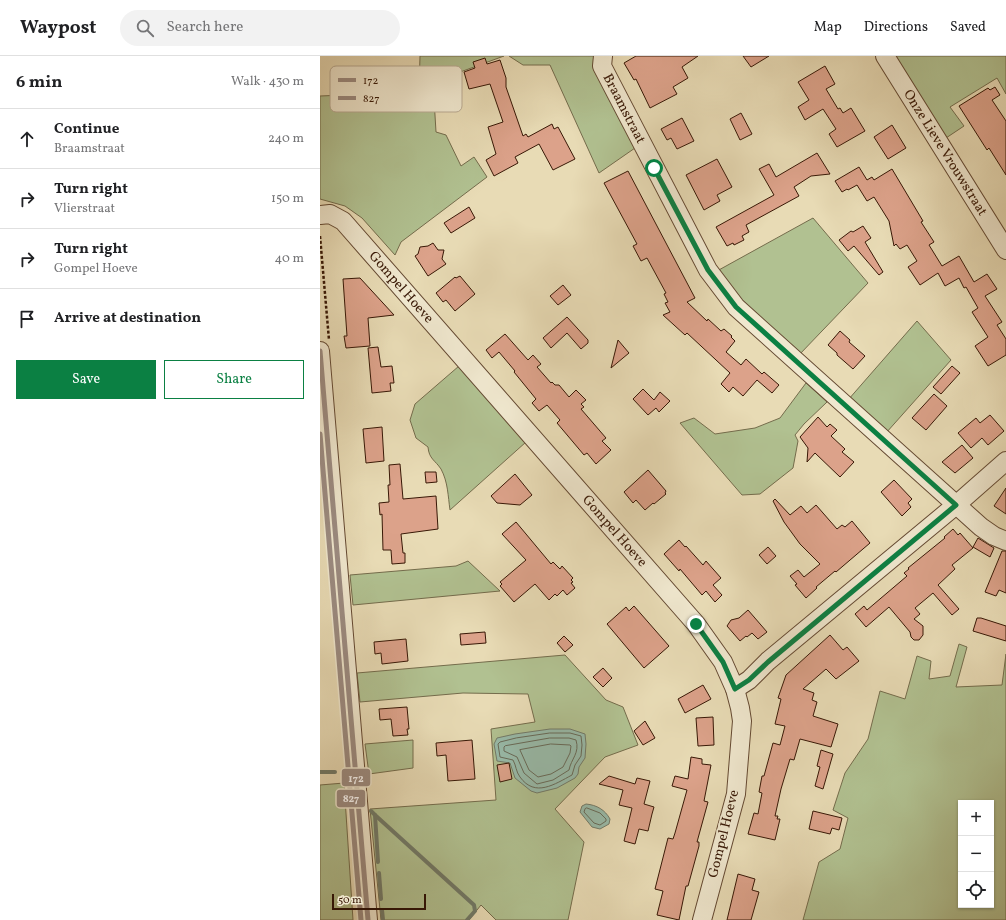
<!DOCTYPE html>
<html lang="en">
<head>
<meta charset="utf-8">
<style>
	body { margin:0; font-family:Vollkorn,serif; background:#f2f2f2; color:#202124 }
	.controls { position:absolute; right:12px; bottom:12px; display:grid; overflow:hidden; border-radius:0px; box-shadow:0 1px 3px #0004 }
	.controls button { width:36px; height:36px; display:grid; place-items:center; padding:0; border:0; border-bottom:1px solid #e0e0e0; background:#fff; color:#202124; font:20px sans-serif }
	.scale { position:absolute; left:12px; bottom:10px; width:94px; box-sizing:border-box; padding-left:4px; border:2px solid #381806; border-top:0; font-size:11px; line-height:14px; white-space:nowrap; color:#381806; -webkit-text-stroke:3px #f0e8cf; paint-order:stroke }
	.stop { position:absolute; width:12px; height:12px; margin:-9px; border:3px solid #0b8043; border-radius:50%; background:#fff }
	.stop.end { background:#0b8043; border-color:#fff; box-shadow:0 1px 4px #0008 }
	.list { margin:0; padding:0; list-style:none }
	h2 { display:flex; justify-content:space-between; align-items:center; height:52px; margin:0; padding:0 16px; font-size:17px }
	h2 small { font-size:13px; font-weight:400; color:#757577 }
	.list li { display:grid; grid-template-columns:26px 1fr auto; gap:12px; align-items:center; box-sizing:border-box; height:60px; padding:0 16px; border-top:1px solid #e0e0e0 }
	.list b { display:block; font-size:15px; white-space:nowrap }
	.list p { margin:0; font-size:13px; white-space:nowrap; color:#757577 }
	.list em { font-size:13px; font-style:normal; color:#757577 }
	.actions { display:flex; gap:8px; padding:12px 16px }
	.actions a { flex:1; padding:9px 0; border:1px solid #0b8043; border-radius:0px; text-align:center; font-size:14px; color:#0b8043 }
	.actions .main { background:#0b8043; color:#fff }
	.icon { flex:none; width:22px; height:22px; fill:none; stroke:currentColor; stroke-width:2; stroke-linecap:round; stroke-linejoin:round }
	.map { position:relative; flex:none; width:686px; height:864px; overflow:hidden }
	header { display:flex; align-items:center; gap:24px; box-sizing:border-box; height:56px; padding:0 20px; background:#fff; border-bottom:1px solid #e0e0e0 }
	header strong { font-size:19px }
	nav { display:flex; gap:22px; margin-inline-start:auto; font-size:14px }
	.search { width:280px; height:36px; background:#f2f2f2; display:flex; align-items:center; gap:10px; box-sizing:border-box; padding:0 14px; border-radius:22px; color:#757577; font-size:15px }
	main { display:flex }
	aside { flex:1; background:#fff }
	.map>svg:first-child { display:block }
</style>
</head>
<body>
<header>
<strong>Waypost</strong>
<div class="search"><svg class="icon" aria-label="search" viewBox="0 0 24 24"><circle cx="10" cy="10" r="6"/><path d="M15 15l6 6"/></svg>Search here</div>
<nav><a>Map</a><a>Directions</a><a>Saved</a></nav>
</header>
<main>
<aside>
<h2>6 min<small>Walk · 430 m</small></h2>
<ul class="list">
<li><svg class="icon" aria-label="ahead" viewBox="0 0 24 24"><path d="M12 20V5M6 11l6-6 6 6"/></svg><div><b>Continue</b><p>Braamstraat</p></div><em>240 m</em></li>
<li><svg class="icon" aria-label="right" viewBox="0 0 24 24"><path d="M7 20v-9h11M14 6l5 5-5 5"/></svg><div><b>Turn right</b><p>Vlierstraat</p></div><em>150 m</em></li>
<li><svg class="icon" aria-label="right" viewBox="0 0 24 24"><path d="M7 20v-9h11M14 6l5 5-5 5"/></svg><div><b>Turn right</b><p>Gompel Hoeve</p></div><em>40 m</em></li>
<li><svg class="icon" aria-label="arrive" viewBox="0 0 24 24"><path d="M6 21V4h12l-3 4 3 4H6"/></svg><div><b>Arrive at destination</b></div></li>
</ul>
<div class="actions"><a class="main">Save</a><a>Share</a></div>
</aside>
<div class="map">
<svg width="686" height="864" viewBox="0 0 686 864">
	<rect width="100%" height="100%" fill="#e8dbb5"/>
	<filter id="stains"><feTurbulence type="fractalNoise" baseFrequency=".005" numOctaves="4"/><feColorMatrix values="0 0 0 0 .2 0 0 0 0 .09 0 0 0 0 .02 0 0 0 .5 -.17"/></filter>
	<radialGradient id="worn" r=".72"><stop offset=".6" stop-color="#630" stop-opacity="0"/><stop offset="1" stop-color="#630" stop-opacity=".3"/></radialGradient>
	<!-- green -->
	<g fill="#b1c191" stroke="#746c4c" fill-rule="evenodd">
		<path d="M 100,0 L 184,0 L 113,26 L 116,76 L 126,79 L 141,110 L 154,101 L 167,121 L 81,186 L 75,199 L 42,162 L 25,150 L 0,143 L 0,40 L 99,36 Z"/>
		<path d="M 189,0 L 275,0 L 315,92 L 279,117 L 230,9 L 203,9 Z"/>
		<path d="M 572,0 L 686,0 L 686,38 L 677,22 L 630,51 L 644,70 L 623,84 Z"/>
		<path d="M 493,162 L 548,227 L 479,299 L 423,251 L 397,215 Z"/>
		<path d="M 597,265 L 631,304 L 566,377 L 528,344 Z"/>
		<path d="M 139,310 L 206,386 L 130,454 C 128,440 128,426 121,413 C 115,404 109,403 108,391 L 96,382 L 90,364 L 95,348 Z"/>
		<path d="M 486,327 L 507,346 L 484,368 L 475,379 L 478,385 L 473,412 L 440,438 L 422,439 L 360,367 L 374,362 L 395,378 L 435,372 L 460,362 Z"/>
		<path d="M 148,505 L 180,535 L 33,549 L 30,519 L 136,510 Z"/>
		<path d="M 639,588 L 647,591 L 636,631 L 682,629 L 686,598 L 686,864 L 483,864 L 499,806 L 520,793 L 528,762 L 513,754 L 525,717 L 548,683 L 560,635 L 585,643 L 597,600 L 611,605 L 609,623 L 630,620 ZM 641,747 L 671,747 L 671,849 L 641,849 Z"/>
		<path d="M 245,599 L 286,644 L 303,651 L 318,689 L 285,701 L 235,753 L 264,786 L 248,864 L 176,864 L 161,849 L 149,864 L 61,864 L 50,753 L 176,744 L 171,673 L 215,666 L 208,638 L 143,637 L 40,646 L 37,617 Z"/>
		<path d="M 93,684 L 93,712 L 49,718 L 45,688 Z"/>
		<path d="M 24,727 L 33,864 L 0,864 L 0,729 Z"/>
	</g>
	<!-- water -->
	<g fill="#98bbaa" stroke="#727a68">
		<path d="M 230,673 L 250,673 L 265,678 L 266,688 L 265,702 L 259,711 L 258,718 L 255,722 L 237,732 L 217,737 L 211,735 L 195,722 L 190,707 L 177,705 L 174,688 L 177,682 L 195,678 Z"/>
		<path d="M 266,748 C 277,749 285,754 290,763 L 289,768 L 280,773 L 272,771 L 260,756 L 262,750 Z"/>
	</g>
	<g fill="none" stroke-linecap="round" stroke-linejoin="round">
		<!-- shore -->
		<g stroke="#686a58" stroke-width="1">
			<path d="M 230,677 L 250,677 L 261,680 L 262,689 L 261,700 L 255,709 L 252,719 C 235,728 215,742 200,721 C 196,716 196,709 193,704 L 180,701 L 178,688 L 180,686 L 196,682 Z"/>
			<path d="M 230,682 L 249,682 L 256,684 C 260,697 251,703 249,714 L 233,724 L 217,728 L 204,717 L 197,701 L 184,695 L 184,691 L 185,690 Z"/>
			<path d="M 231,688 L 250,689 L 251,690 L 250,697 L 243,711 L 231,718 L 218,721 L 209,714 L 200,694 Z"/>
			<path d="M 267,752 L 280,757 L 286,763 L 286,765 L 280,769 L 274,767 L 264,756 L 265,753 Z"/>
		</g>
		<!-- stream -->
		<g stroke="#727a68" stroke-width="4">
			<path d="M 0,716 L 15,716"/>
			<path d="M 51,755 L 55,759 L 58,806"/>
			<path d="M 55,759 L 154,849 L 155,855 L 147,864"/>
			<path d="M 59,817 L 61,843"/>
			<path d="M 62,854 L 63,864"/>
		</g>
	</g>
	<!-- building -->
	<g fill="#dca28a" stroke="#381806">
		<path d="M 316,0 L 378,0 L 362,11 L 368,22 L 353,31 L 357,38 L 330,52 L 316,23 L 314,24 L 304,7 Z"/>
		<path d="M 423,0 L 449,0 L 431,11 Z"/>
		<path d="M 165,2 L 167,8 L 180,4 L 186,22 L 186,31 L 203,80 L 206,78 L 208,81 L 232,68 L 234,73 L 238,71 L 255,103 L 233,114 L 219,88 L 195,101 L 198,107 L 174,120 L 166,104 L 176,98 L 168,71 L 183,66 L 170,28 L 149,33 L 144,16 L 155,12 L 153,6 Z"/>
		<path d="M 505,10 L 515,28 L 506,33 L 518,53 L 520,52 L 523,57 L 531,52 L 545,75 L 517,91 L 509,78 L 516,73 L 503,53 L 485,64 L 478,51 L 489,44 L 478,26 Z"/>
		<path d="M 675,31 L 680,39 L 672,44 L 686,65 L 686,119 L 669,92 L 667,94 L 639,50 L 668,32 L 670,34 Z"/>
		<path d="M 421,57 L 432,78 L 420,84 L 410,63 Z"/>
		<path d="M 362,62 L 374,85 L 357,93 L 351,82 L 347,84 L 341,73 Z"/>
		<path d="M 572,69 L 586,92 L 568,103 L 554,81 Z"/>
		<path d="M 497,97 L 510,118 L 491,120 L 474,131 L 479,140 L 426,169 L 429,176 L 422,180 L 424,184 L 414,189 L 413,187 L 407,190 L 396,171 L 454,139 L 439,113 L 449,108 L 456,121 Z"/>
		<path d="M 397,103 L 412,131 L 397,139 L 400,145 L 384,154 L 366,119 Z"/>
		<path d="M 539,111 L 547,124 L 552,121 L 554,124 L 572,113 L 603,165 L 601,166 L 614,186 L 609,189 L 622,210 L 639,200 L 654,226 L 667,218 L 677,233 L 665,240 L 682,266 L 677,269 L 686,283 L 686,299 L 668,310 L 655,290 L 668,281 L 652,256 L 658,252 L 646,231 L 644,232 L 639,222 L 625,230 L 618,217 L 600,229 L 588,211 L 597,205 L 587,189 L 580,193 L 576,188 L 574,190 L 569,165 L 554,141 L 547,145 L 537,129 L 528,134 L 527,133 L 522,136 L 515,125 Z"/>
		<path d="M 308,115 L 375,242 L 367,246 L 387,265 L 388,263 L 401,275 L 404,273 L 412,280 L 411,281 L 415,285 L 406,296 L 421,309 L 426,303 L 442,318 L 444,316 L 459,329 L 452,337 L 437,324 L 423,340 L 413,331 L 409,336 L 401,328 L 410,317 L 367,277 L 365,279 L 343,259 L 350,256 L 345,247 L 348,246 L 344,238 L 346,237 L 327,202 L 321,205 L 313,190 L 317,188 L 284,127 Z"/>
		<path d="M 149,151 L 155,162 L 131,177 L 124,167 Z"/>
		<path d="M 543,170 L 551,182 L 545,186 L 563,216 L 559,219 L 534,190 L 528,195 L 519,184 L 531,175 L 533,176 Z"/>
		<path d="M 113,187 L 118,194 L 124,194 L 122,203 L 126,208 L 108,220 L 95,200 L 98,198 L 100,191 L 108,190 Z"/>
		<path d="M 140,220 L 155,238 L 135,255 L 126,244 L 123,246 L 116,237 L 135,221 L 136,222 Z"/>
		<path d="M 40,222 L 74,259 L 48,262 L 50,290 L 26,292 L 24,280 L 27,280 L 23,223 Z"/>
		<path d="M 243,229 L 251,239 L 238,249 L 230,240 Z"/>
		<path d="M 247,261 L 268,284 L 268,287 L 261,293 L 247,277 L 231,292 L 223,282 Z"/>
		<path d="M 520,275 L 530,284 L 529,286 L 545,300 L 533,313 L 517,299 L 517,297 L 508,289 Z"/>
		<path d="M 185,278 L 208,304 L 213,299 L 221,308 L 217,311 L 231,327 L 232,326 L 235,329 L 239,329 L 249,341 L 256,334 L 266,344 L 261,348 L 264,351 L 261,353 L 286,382 L 282,385 L 291,394 L 276,408 L 267,397 L 264,399 L 237,367 L 240,364 L 227,349 L 219,355 L 212,347 L 216,343 L 194,316 L 195,315 L 179,296 L 172,302 L 166,294 Z"/>
		<path d="M 298,284 L 309,297 L 291,312 Z"/>
		<path d="M 58,291 L 61,311 L 72,310 L 74,327 L 70,327 L 71,335 L 52,337 L 48,292 Z"/>
		<path d="M 632,310 L 640,317 L 621,338 L 613,331 Z"/>
		<path d="M 323,333 L 334,344 L 340,336 L 350,345 L 339,356 L 336,352 L 328,359 L 313,343 Z"/>
		<path d="M 614,338 L 627,350 L 606,374 L 592,362 Z"/>
		<path d="M 670,359 L 684,375 L 668,389 L 662,382 L 651,392 L 638,377 L 656,362 L 660,367 Z"/>
		<path d="M 498,361 L 507,371 L 510,368 L 517,374 L 511,380 L 525,393 L 522,396 L 534,406 L 520,421 L 495,397 L 487,406 L 488,392 L 480,381 Z"/>
		<path d="M 62,371 L 64,405 L 46,407 L 43,373 Z"/>
		<path d="M 642,389 L 653,402 L 635,417 L 622,406 Z"/>
		<path d="M 80,408 L 83,443 L 116,440 L 118,473 L 81,478 L 83,497 L 85,497 L 85,507 L 72,508 L 71,494 L 63,494 L 62,458 L 60,459 L 59,447 L 69,446 L 68,429 L 70,429 L 69,409 Z"/>
		<path d="M 328,414 L 346,435 L 345,437 L 346,438 L 334,448 L 333,447 L 325,454 L 316,444 L 313,447 L 304,436 Z"/>
		<path d="M 105,416 L 116,416 L 117,426 L 106,427 Z"/>
		<path d="M 195,418 L 212,439 L 200,449 L 177,447 L 171,440 Z"/>
		<path d="M 574,424 L 592,443 L 588,447 L 591,451 L 582,460 L 561,436 Z"/>
		<path d="M 686,432 L 686,458 L 674,450 Z"/>
		<path d="M 455,443 L 470,459 L 481,450 L 487,457 L 496,449 L 517,473 L 522,469 L 525,471 L 532,465 L 550,487 L 516,516 L 515,515 L 496,531 L 497,532 L 486,542 L 475,529 L 477,528 L 470,520 L 478,514 L 484,521 L 500,508 L 480,488 L 464,466 L 453,445 Z"/>
		<path d="M 196,466 L 231,508 L 233,506 L 240,513 L 242,510 L 253,522 L 251,524 L 253,526 L 251,527 L 255,532 L 247,539 L 243,534 L 237,540 L 235,538 L 229,544 L 215,528 L 194,546 L 180,530 L 182,528 L 180,526 L 206,504 L 182,478 Z"/>
		<path d="M 633,473 L 638,479 L 640,477 L 653,492 L 632,509 L 635,513 L 618,529 L 639,553 L 632,559 L 613,537 L 595,552 L 600,558 L 594,563 L 603,570 L 603,579 L 599,584 L 594,584 L 591,581 L 590,576 L 569,551 L 546,571 L 535,558 L 544,550 L 547,554 L 587,520 L 584,517 L 589,513 L 588,512 L 625,482 L 624,481 Z"/>
		<path d="M 658,482 L 674,492 L 670,501 L 653,491 Z"/>
		<path d="M 359,484 L 365,491 L 366,490 L 383,509 L 386,505 L 401,522 L 393,529 L 402,539 L 395,546 L 386,535 L 382,539 L 360,513 L 359,515 L 344,498 Z"/>
		<path d="M 448,491 L 456,500 L 447,508 L 439,499 Z"/>
		<path d="M 682,495 L 686,495 L 686,537 L 679,534 L 676,540 L 665,536 Z"/>
		<path d="M 314,550 L 349,590 L 324,612 L 287,568 L 306,551 L 309,555 Z"/>
		<path d="M 428,554 L 447,576 L 438,583 L 432,577 L 427,581 L 426,580 L 420,585 L 407,570 L 411,564 L 419,562 Z"/>
		<path d="M 657,562 L 661,562 L 686,570 L 686,585 L 653,575 Z"/>
		<path d="M 165,576 L 166,587 L 141,589 L 140,578 Z"/>
		<path d="M 510,579 L 523,594 L 527,591 L 539,605 L 516,623 L 506,613 L 483,633 L 494,637 L 492,644 L 497,646 L 493,660 L 518,668 L 511,691 L 480,683 L 474,704 L 470,703 L 461,733 L 455,760 L 458,760 L 457,763 L 460,763 L 455,784 L 428,778 L 434,757 L 438,758 L 442,737 L 439,736 L 442,720 L 444,720 L 453,687 L 460,689 L 465,670 L 455,668 L 461,643 L 458,642 L 466,619 Z"/>
		<path d="M 244,580 L 253,589 L 245,596 L 237,587 Z"/>
		<path d="M 86,583 L 88,605 L 62,608 L 61,597 L 55,598 L 54,586 Z"/>
		<path d="M 283,612 L 292,622 L 283,631 L 273,621 Z"/>
		<path d="M 383,629 L 391,643 L 365,657 L 358,643 Z"/>
		<path d="M 87,651 L 89,673 L 87,673 L 88,679 L 73,680 L 71,663 L 60,664 L 59,653 Z"/>
		<path d="M 393,661 L 394,689 L 378,690 L 376,662 Z"/>
		<path d="M 325,665 L 335,682 L 323,689 L 314,675 Z"/>
		<path d="M 152,684 L 155,723 L 128,725 L 126,699 L 117,700 L 116,687 Z"/>
		<path d="M 501,694 L 513,698 L 503,733 L 495,730 L 500,711 L 497,710 Z"/>
		<path d="M 371,701 L 382,703 L 382,708 L 391,709 L 384,745 L 388,746 L 377,786 L 379,786 L 379,790 L 368,830 L 366,830 L 359,864 L 337,859 L 343,835 L 335,833 L 348,782 L 353,783 L 355,777 L 367,734 L 352,730 L 355,720 L 368,723 Z"/>
		<path d="M 189,707 L 192,723 L 180,726 L 177,709 Z"/>
		<path d="M 289,720 L 315,728 L 317,722 L 330,725 L 324,748 L 334,751 L 332,758 L 328,775 L 319,773 L 315,788 L 304,785 L 312,752 L 299,749 L 303,734 L 279,728 Z"/>
		<path d="M 493,755 L 522,762 L 519,774 L 512,772 L 510,778 L 489,773 Z"/>
		<path d="M 418,818 L 435,823 L 432,834 L 439,836 L 431,864 L 407,864 Z"/>
	</g>
	<g fill="none" stroke-linecap="round" stroke-linejoin="round">
		<defs>
			<g id="minor">
				<path id="s1" d="M 283,0 L 282,10 L 388,214 L 416,251 L 661,471 L 674,480 L 686,485"/>
				<path id="s2" d="M 565,0 L 686,194"/>
				<path id="s3" d="M 0,159 L 10,158 L 23,165 L 376,568 L 403,606 L 415,633 L 420,652 L 422,665 L 416,738 L 382,864"/>
				<path d="M 0,295 L 48,864"/>
				<path d="M 415,633 L 429,624 L 448,605 L 636,449 L 686,405"/>
			</g>
		</defs>
		<!-- minor casing -->
		<use href="#minor" stroke="#644932" stroke-width="20"/>
		<!-- path -->
		<path stroke="#381806" stroke-width="2.5" stroke-dasharray="3 2" stroke-linecap="butt" d="M 0,180 L 9,284"/>
		<!-- minor -->
		<use href="#minor" stroke="#f0e8cf" stroke-width="18"/>
		<defs>
			<path id="bus-1" d="M 0,295 L 48,864"/>
			<path id="bus-2" d="M 0,378 L 41,864"/>
		</defs>
		<!-- bus-1 casing -->
		<use href="#bus-1" stroke="#f0e8cf" stroke-width="8"/>
		<!-- bus-2 casing -->
		<use href="#bus-2" stroke="#f0e8cf" stroke-width="8"/>
		<!-- bus-1 -->
		<use href="#bus-1" stroke="#9c8c82" stroke-width="5"/>
		<!-- bus-2 -->
		<use href="#bus-2" stroke="#9c8c82" stroke-width="5"/>
	</g>
	<g fill="none" stroke-linecap="round" stroke-linejoin="round">
		<!-- route -->
		<path stroke="#0b8043" stroke-width="5" d="M 334,112 L 388,214 L 416,251 L 636,449 L 448,606 L 429,624 L 415,633 L 403,606 L 376,568"/>
	</g>
	<g text-anchor="middle" dominant-baseline="central" stroke-width="3.5" stroke-linejoin="round" paint-order="stroke">
		<!-- street labels -->
		<g font-size="14" fill="#381806" stroke="#f0e8cf">
			<text stroke="none"><textPath href="#s1" startOffset="58">Braamstraat</textPath></text>
			<text stroke="none"><textPath href="#s2" startOffset="114">Onze Lieve Vrouwstraat</textPath></text>
			<text stroke="none"><textPath href="#s3" startOffset="113">Gompel Hoeve</textPath></text>
			<text stroke="none"><textPath href="#s3" startOffset="437">Gompel Hoeve</textPath></text>
			<text transform="translate(404 778) rotate(-76)">Gompel Hoeve</text>
		</g>
	</g>
	<!-- legend -->
	<rect x="10" y="10" width="132" height="46" rx="6" fill="#f0e8cf" stroke="#b9aa93" stroke-width="1"/>
	<rect x="18" y="22" width="18" height="4" fill="#9c8c82"/>
	<rect x="18" y="40" width="18" height="4" fill="#9c8c82"/>
	<g font-size="11" fill="#381806">
		<text x="43" y="28">172</text>
		<text x="43" y="46">827</text>
	</g>
	<g stroke="#f0e8cf" stroke-width="1.5">
		<rect x="21" y="712" width="30" height="19" rx="4" fill="#9c8c82"/>
		<rect x="16" y="733" width="30" height="19" rx="4" fill="#9c8c82"/>
	</g>
	<g font-size="11" text-anchor="middle" font-weight="bold" fill="#fff">
		<text x="36" y="726">172</text>
		<text x="31" y="746">827</text>
	</g>
	<rect width="100%" height="100%" filter="url(#stains)"/>
	<rect width="100%" height="100%" fill="url(#worn)"/>
</svg>
<div class="controls">
<button>+</button>
<button>−</button>
<button><svg class="icon" aria-label="locate" viewBox="0 0 24 24"><circle cx="12" cy="12" r="6"/><path d="M12 2v4M12 18v4M2 12h4M18 12h4"/></svg></button>
</div>
<div class="scale">50 m</div>
<div class="stop" style="left:334px;top:112px"></div>
<div class="stop end" style="left:376px;top:568px"></div>
</div>
</main>
</body>
</html>
